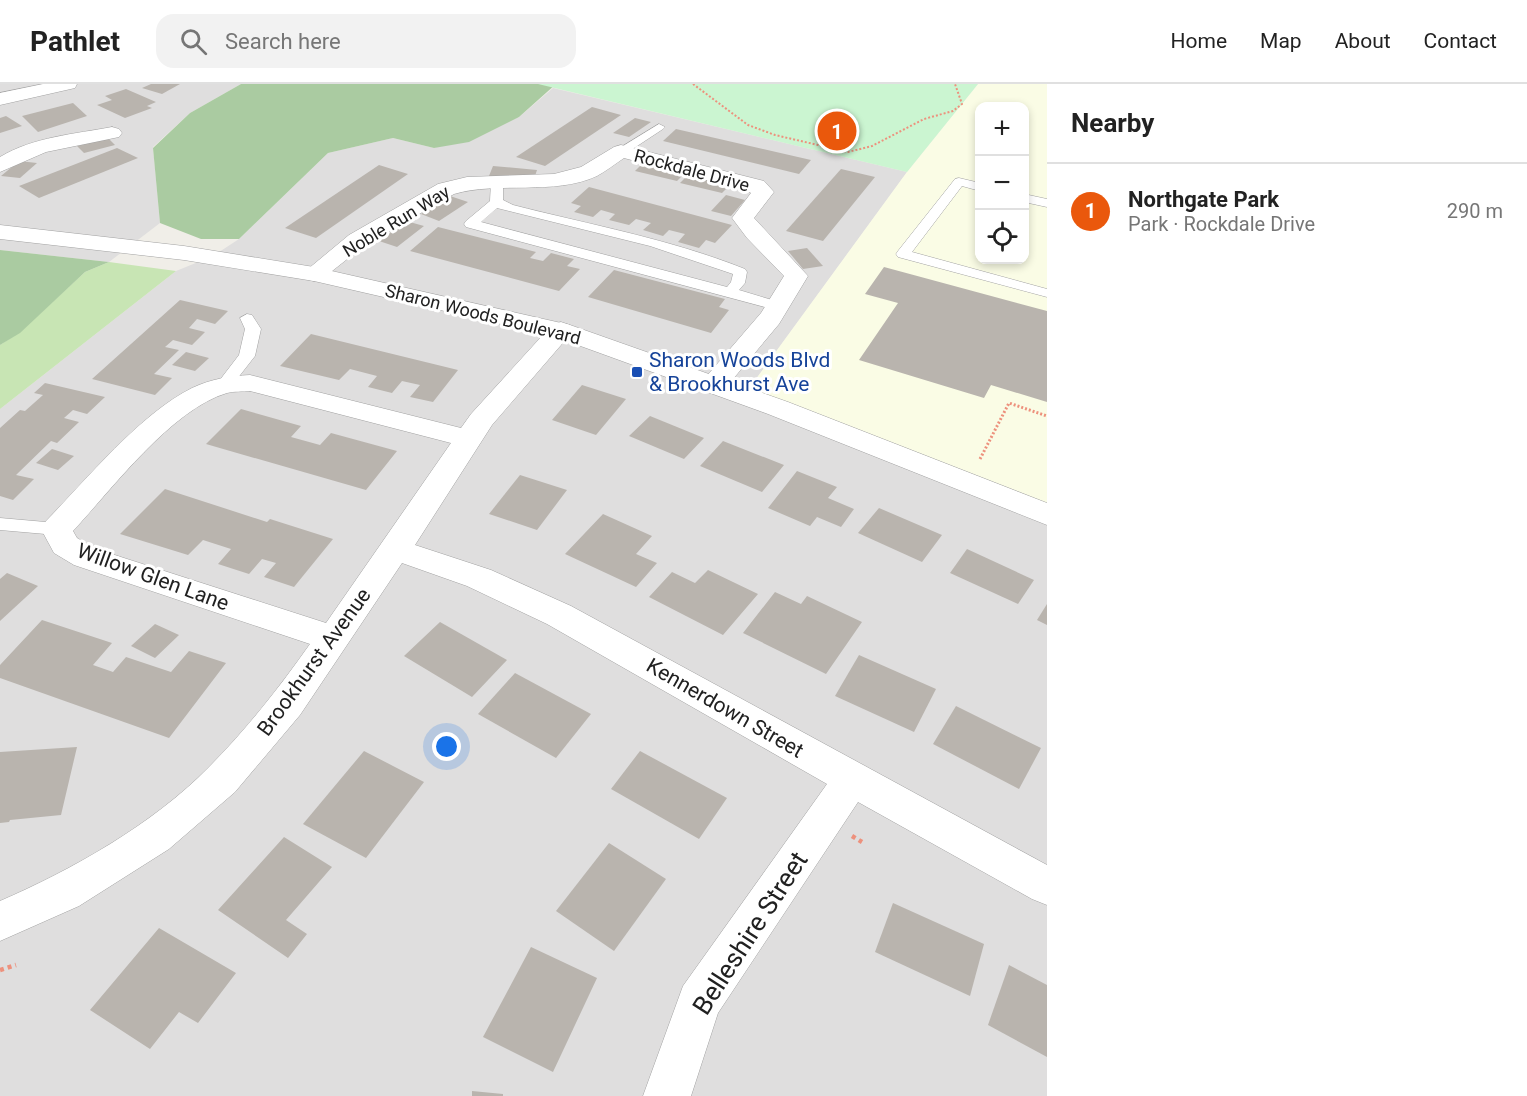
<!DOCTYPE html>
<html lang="en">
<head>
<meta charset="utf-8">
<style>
	body { margin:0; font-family:Roboto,sans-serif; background:#f2f2f2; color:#222 }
	.controls { position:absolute; right:18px; top:18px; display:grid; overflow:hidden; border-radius:12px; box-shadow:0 3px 9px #0003 }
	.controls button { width:54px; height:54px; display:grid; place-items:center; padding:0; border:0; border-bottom:2px solid #e0e0e0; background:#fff; color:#222; font:30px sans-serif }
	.you { position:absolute; left:447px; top:663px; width:21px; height:21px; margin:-15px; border:4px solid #fff; border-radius:50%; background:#1a73e8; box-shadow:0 0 0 9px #1a73e833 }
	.badge { display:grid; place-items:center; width:39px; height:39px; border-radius:50%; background:#ea580c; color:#fff; font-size:20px; font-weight:700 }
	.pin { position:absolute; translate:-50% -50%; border:3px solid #fff; box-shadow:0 2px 6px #0006 }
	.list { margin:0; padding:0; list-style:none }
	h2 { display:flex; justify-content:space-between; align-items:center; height:78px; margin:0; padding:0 24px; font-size:26px }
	h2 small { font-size:20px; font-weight:400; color:#767676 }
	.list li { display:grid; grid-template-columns:39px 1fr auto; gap:18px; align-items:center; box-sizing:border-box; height:96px; padding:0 24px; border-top:2px solid #e0e0e0 }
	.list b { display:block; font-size:22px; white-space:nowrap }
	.list p { margin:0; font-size:20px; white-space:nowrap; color:#767676 }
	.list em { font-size:20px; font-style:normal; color:#767676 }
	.icon { flex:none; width:33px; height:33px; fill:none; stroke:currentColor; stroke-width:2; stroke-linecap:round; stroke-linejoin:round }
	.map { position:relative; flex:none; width:1047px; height:1012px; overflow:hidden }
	header { display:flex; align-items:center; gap:36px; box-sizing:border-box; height:84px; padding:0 30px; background:#fff; border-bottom:2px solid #e0e0e0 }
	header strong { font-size:28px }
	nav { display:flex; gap:33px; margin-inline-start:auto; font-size:21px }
	.search { width:420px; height:54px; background:#f2f2f2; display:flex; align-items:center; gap:15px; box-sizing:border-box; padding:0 21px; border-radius:18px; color:#767676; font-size:22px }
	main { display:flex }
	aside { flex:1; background:#fff }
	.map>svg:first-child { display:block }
</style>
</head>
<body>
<header>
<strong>Pathlet</strong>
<div class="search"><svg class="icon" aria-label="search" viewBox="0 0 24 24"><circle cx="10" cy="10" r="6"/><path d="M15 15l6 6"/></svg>Search here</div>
<nav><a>Home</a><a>Map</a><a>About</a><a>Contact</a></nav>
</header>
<main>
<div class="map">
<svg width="1047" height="1012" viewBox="0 0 1047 1012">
	<rect width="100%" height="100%" fill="#f0eee8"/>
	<!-- residential -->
	<g fill="#dfdede">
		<path d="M 0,0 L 241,0 L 190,29 L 153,63 L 160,139 L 109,178 L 0,166 Z"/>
		<path d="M 553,4 L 907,88 L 745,310 L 1047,431 L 1047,1012 L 0,1012 L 0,325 L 176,187 L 213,172 L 239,155 L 328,69 L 393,54 L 434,64 L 519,33 Z"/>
	</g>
	<!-- education -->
	<path fill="#fafce5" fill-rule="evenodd" d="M 978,0 L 1047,0 L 1047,431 L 745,310 L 907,88 ZM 980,22 L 1024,22 L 1024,176 L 980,176 Z"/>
	<!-- grass -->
	<path fill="#c8e5b4" d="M 109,178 L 176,187 L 0,325 L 0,261 L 20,248 L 85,188 Z"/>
	<!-- forest -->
	<g fill="#aacba1">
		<path d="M 241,0 L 556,0 L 519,33 L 469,58 L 434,64 L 393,54 L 328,69 L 239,155 L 201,155 L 160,139 L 153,64 L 190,29 Z"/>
		<path d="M 0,166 L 109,178 L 85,188 L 20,249 L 0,261 Z"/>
	</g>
	<!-- park -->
	<path fill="#cbf5d1" d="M 538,0 L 978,0 L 907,88 Z"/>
	<!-- building -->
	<g fill="#b9b4ae">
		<path d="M 151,0 L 180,0 L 162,10 L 142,4 Z"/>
		<path d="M 126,5 L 156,18 L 147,22 L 152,24 L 125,34 L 97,21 L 112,16 L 105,12 Z"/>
		<path d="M 73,19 L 87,32 L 38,48 L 22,32 Z"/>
		<path d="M 592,23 L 621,31 L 545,82 L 516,73 Z"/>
		<path d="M 6,32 L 22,42 L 0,49 L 0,34 Z"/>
		<path d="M 635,34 L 651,38 L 629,53 L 613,49 Z"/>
		<path d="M 676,45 L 811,76 L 799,90 L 663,57 Z"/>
		<path d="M 108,54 L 115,61 L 84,69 L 77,62 Z"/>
		<path d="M 117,64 L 138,74 L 39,114 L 19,102 Z"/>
		<path d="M 19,77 L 37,79 L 20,94 L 1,92 Z"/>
		<path d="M 643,79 L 685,89 L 677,97 L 635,87 Z"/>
		<path d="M 379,81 L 408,90 L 316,154 L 285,144 Z"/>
		<path d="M 493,82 L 537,86 L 534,95 L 489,92 Z"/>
		<path d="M 841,85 L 875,93 L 823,157 L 786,147 Z"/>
		<path d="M 688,91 L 730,101 L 722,109 L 680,99 Z"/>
		<path d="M 589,103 L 732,141 L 715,159 L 706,156 L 699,164 L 678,158 L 685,150 L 669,146 L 663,152 L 643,146 L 651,139 L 636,135 L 629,141 L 609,136 L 615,130 L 601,126 L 593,133 L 574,128 L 581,122 L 571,119 Z"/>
		<path d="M 726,111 L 745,116 L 731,132 L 711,127 Z"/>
		<path d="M 450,112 L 468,118 L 439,137 L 421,130 Z"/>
		<path d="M 406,137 L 424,142 L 397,163 L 379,157 Z"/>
		<path d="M 438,143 L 536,168 L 530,174 L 543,177 L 551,169 L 574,175 L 567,182 L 580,185 L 559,207 L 410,167 Z"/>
		<path d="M 807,164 L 823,182 L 803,185 L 788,167 Z"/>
		<path d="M 884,183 L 1047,227 L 1047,318 L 991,301 L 984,314 L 859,276 L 898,219 L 865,210 Z"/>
		<path d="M 614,186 L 725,215 L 719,223 L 729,226 L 711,249 L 588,213 Z"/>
		<path d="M 180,216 L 228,227 L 215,240 L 197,235 L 189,244 L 205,248 L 192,261 L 173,256 L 165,263 L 179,266 L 154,290 L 172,294 L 155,311 L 92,295 Z"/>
		<path d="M 311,250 L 458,286 L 433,318 L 410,313 L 420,301 L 402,297 L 392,309 L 368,303 L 377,292 L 350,285 L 339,296 L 280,282 Z"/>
		<path d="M 186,268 L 209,274 L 195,287 L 172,281 Z"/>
		<path d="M 45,299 L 105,313 L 87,330 L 73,326 L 64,334 L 79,338 L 57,359 L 51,357 L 16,391 L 34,395 L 13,416 L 0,412 L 0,344 L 20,326 L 25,327 L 43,311 L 34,309 Z"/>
		<path d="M 582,301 L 626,315 L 596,351 L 552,336 Z"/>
		<path d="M 241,325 L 301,342 L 291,353 L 320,361 L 331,349 L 397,367 L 366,406 L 206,360 Z"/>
		<path d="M 650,332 L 704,354 L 684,375 L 629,352 Z"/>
		<path d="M 723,357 L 784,381 L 762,408 L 700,382 Z"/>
		<path d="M 52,365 L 74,372 L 58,386 L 36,379 Z"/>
		<path d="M 797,387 L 837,403 L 828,414 L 854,425 L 841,443 L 817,433 L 810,442 L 768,424 Z"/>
		<path d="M 520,391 L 567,406 L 537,446 L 489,430 Z"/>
		<path d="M 165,405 L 267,438 L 270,435 L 333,455 L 294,503 L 264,493 L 276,479 L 262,475 L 249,490 L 218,480 L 231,465 L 203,456 L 188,471 L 120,450 Z"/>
		<path d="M 879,424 L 942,451 L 922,478 L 858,449 Z"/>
		<path d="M 603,430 L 652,452 L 636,470 L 657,479 L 636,503 L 565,470 Z"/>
		<path d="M 967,465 L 1034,496 L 1018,520 L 950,489 Z"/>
		<path d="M 708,486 L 758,510 L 723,551 L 649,513 L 672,488 L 695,499 Z"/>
		<path d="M 7,489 L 38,502 L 0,537 L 0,495 Z"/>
		<path d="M 775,508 L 801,520 L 807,512 L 862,538 L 826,590 L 743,549 Z"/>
		<path d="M 1047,520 L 1047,541 L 1037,536 Z"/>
		<path d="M 42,536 L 112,559 L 93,581 L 113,588 L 126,573 L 171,588 L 189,567 L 226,579 L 169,654 L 0,594 L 0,581 Z"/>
		<path d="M 440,538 L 507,576 L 472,613 L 404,572 Z"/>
		<path d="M 155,540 L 179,551 L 155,574 L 131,562 Z"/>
		<path d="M 859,571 L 936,605 L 914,648 L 835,612 Z"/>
		<path d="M 515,589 L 591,630 L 556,674 L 478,630 Z"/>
		<path d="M 956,622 L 1041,664 L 1019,705 L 933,660 Z"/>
		<path d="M 77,663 L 61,731 L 10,736 L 9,738 L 0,739 L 0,668 Z"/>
		<path d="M 364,667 L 424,698 L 366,774 L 303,740 Z"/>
		<path d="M 640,667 L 727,714 L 699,755 L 611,705 Z"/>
		<path d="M 284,753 L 332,783 L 286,836 L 307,850 L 288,874 L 218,826 Z"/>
		<path d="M 609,759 L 666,795 L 614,867 L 556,827 Z"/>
		<path d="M 893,819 L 984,860 L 970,912 L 875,868 Z"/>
		<path d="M 159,844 L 236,889 L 198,939 L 179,928 L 150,965 L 90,926 Z"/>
		<path d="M 531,863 L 597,894 L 553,988 L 483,953 Z"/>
		<path d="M 1009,881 L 1047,901 L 1047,973 L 988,941 Z"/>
		<path d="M 472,1007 L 503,1010 L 503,1012 L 472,1012 Z"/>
	</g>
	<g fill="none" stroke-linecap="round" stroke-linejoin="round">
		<defs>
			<g id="service">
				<path d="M 659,40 L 665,43 L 663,45 L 625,70 L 617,70 L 615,67 Z"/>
				<path d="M 497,94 L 503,98 L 503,116 L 513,121 C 591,141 670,155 745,185 L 747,188 L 745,199 L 739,206 L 782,219 L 784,222 L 777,226 L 772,225 L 466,143 L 464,140 L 466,137 L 490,117 L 491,98 ZM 497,124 L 650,162 L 733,190 L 731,198 L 727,203 L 481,138 Z"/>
				<path d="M 959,94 L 980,99 L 980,107 L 962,102 L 912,168 L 1047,205 L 1047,213 L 898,173 L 896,170 L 898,167 L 955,95 Z"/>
				<path d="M 1024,110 L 1047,115 L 1047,123 L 1024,118 Z"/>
				<path d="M 247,230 L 252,231 L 261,245 L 255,272 L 230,304 L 218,304 L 216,301 L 239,271 L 245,245 L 240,234 Z"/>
				<path d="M 0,434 L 57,439 L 64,441 L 66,445 L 64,449 L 57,451 L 0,446 Z"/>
			</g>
			<g id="minor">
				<path d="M 43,0 L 77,0 L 75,4 L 0,21 L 0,9 Z"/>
				<path d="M 112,43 L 119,45 L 122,49 L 119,53 L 46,68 L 0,88 L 0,73 C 33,53 75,50 112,43 Z"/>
				<path d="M 621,61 L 764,97 L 774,108 L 754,134 L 808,192 L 779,240 L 723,307 L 713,309 L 703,307 L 699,301 L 761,229 L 784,192 L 747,154 L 732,134 L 751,109 L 748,107 L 624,74 C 615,80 606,87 597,92 C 554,112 498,97 454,110 L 365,161 L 322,195 L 314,197 L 306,195 L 302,190 L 349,151 L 438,100 L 467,93 L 554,90 L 581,83 L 614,63 Z"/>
				<path d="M 561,238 L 570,241 L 574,246 L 492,341 L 415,461 L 491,486 L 571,522 L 1047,781 L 1047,821 L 1032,815 L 858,718 L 718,929 L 691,1012 L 643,1012 L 683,902 L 827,700 L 547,540 L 467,502 L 402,479 L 300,631 L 235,708 L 169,765 L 79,822 L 0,857 L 0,817 C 72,786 153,740 208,684 C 246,646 279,604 310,560 L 74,481 L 54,469 L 41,445 L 46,437 C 87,395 140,330 192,304 C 211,295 230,292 250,291 L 461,344 L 471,330 L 552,241 ZM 250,307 L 451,359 L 326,539 L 96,465 L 77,454 L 73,447 C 112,405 172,325 227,309 C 234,307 242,308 250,307 Z"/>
			</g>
			<path id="tertiary" d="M 0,141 L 184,162 L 314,183 L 570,241 L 788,318 L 1047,419 L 1047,441 L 768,330 L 553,252 L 314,197 L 184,176 L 0,155 Z"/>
		</defs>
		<!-- service casing -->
		<use href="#service" stroke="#a2a2a2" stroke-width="1"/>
		<!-- minor casing -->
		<use href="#minor" stroke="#a2a2a2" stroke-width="1"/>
		<!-- tertiary casing -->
		<use href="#tertiary" stroke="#a2a2a2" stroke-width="1"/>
		<!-- path-far2 -->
		<path stroke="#ed917d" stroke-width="2" stroke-dasharray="2 2" stroke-linecap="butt" d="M 693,0 L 748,41 L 775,51 L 848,68 L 872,62 L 924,35 L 953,27 L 962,20 L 955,0"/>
		<!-- path-far1 -->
		<path stroke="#ed917d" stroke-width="3" stroke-dasharray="2 2" stroke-linecap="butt" d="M 980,375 L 1009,319 L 1047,332"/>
		<!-- path -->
		<g stroke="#ed917d" stroke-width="4.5" stroke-dasharray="4 4" stroke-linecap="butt">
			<path d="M 852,752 L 862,758"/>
			<path d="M 0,886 L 16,881"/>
		</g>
		<!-- service -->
		<use href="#service" fill="#fff" fill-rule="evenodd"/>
		<!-- minor -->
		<use href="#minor" fill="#fff" fill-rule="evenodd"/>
		<!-- tertiary -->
		<use href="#tertiary" fill="#fff" fill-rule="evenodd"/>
	</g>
	<!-- markers -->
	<rect fill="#1a4fb4" stroke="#fff" stroke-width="2" x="631" y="282" width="12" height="12" rx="3"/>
	<g text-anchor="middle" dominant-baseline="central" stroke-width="6" stroke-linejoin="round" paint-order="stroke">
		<!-- far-street labels -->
		<g font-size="18" fill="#212121" stroke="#fff">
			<text transform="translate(692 86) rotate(15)">Rockdale Drive</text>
			<text transform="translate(396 137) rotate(-31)">Noble Run Way</text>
			<text transform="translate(483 230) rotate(14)">Sharon Woods Boulevard</text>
		</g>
		<!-- transit labels -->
		<g font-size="21" fill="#164399" stroke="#fff" text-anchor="start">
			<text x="649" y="276">Sharon Woods Blvd<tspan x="649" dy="24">&amp; Brookhurst Ave</tspan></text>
		</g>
		<!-- street labels -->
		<g font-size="21" fill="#212121" stroke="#fff">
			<text transform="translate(153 493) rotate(20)">Willow Glen Lane</text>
			<text transform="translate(314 578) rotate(-54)">Brookhurst Avenue</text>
			<text transform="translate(725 624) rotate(30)">Kennerdown Street</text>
		</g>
		<!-- near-street labels -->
		<g font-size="26" fill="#212121" stroke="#fff">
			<text transform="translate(750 849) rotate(-57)">Belleshire Street</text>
		</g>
	</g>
</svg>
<div class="controls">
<button>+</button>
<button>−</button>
<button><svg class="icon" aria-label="locate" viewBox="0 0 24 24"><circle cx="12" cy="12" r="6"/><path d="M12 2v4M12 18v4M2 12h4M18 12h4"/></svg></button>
</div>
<div class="you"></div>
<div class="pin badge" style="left:837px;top:47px">1</div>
</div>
<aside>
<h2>Nearby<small></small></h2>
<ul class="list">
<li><span class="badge">1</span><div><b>Northgate Park</b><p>Park · Rockdale Drive</p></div><em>290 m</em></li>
</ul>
</aside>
</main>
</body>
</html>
